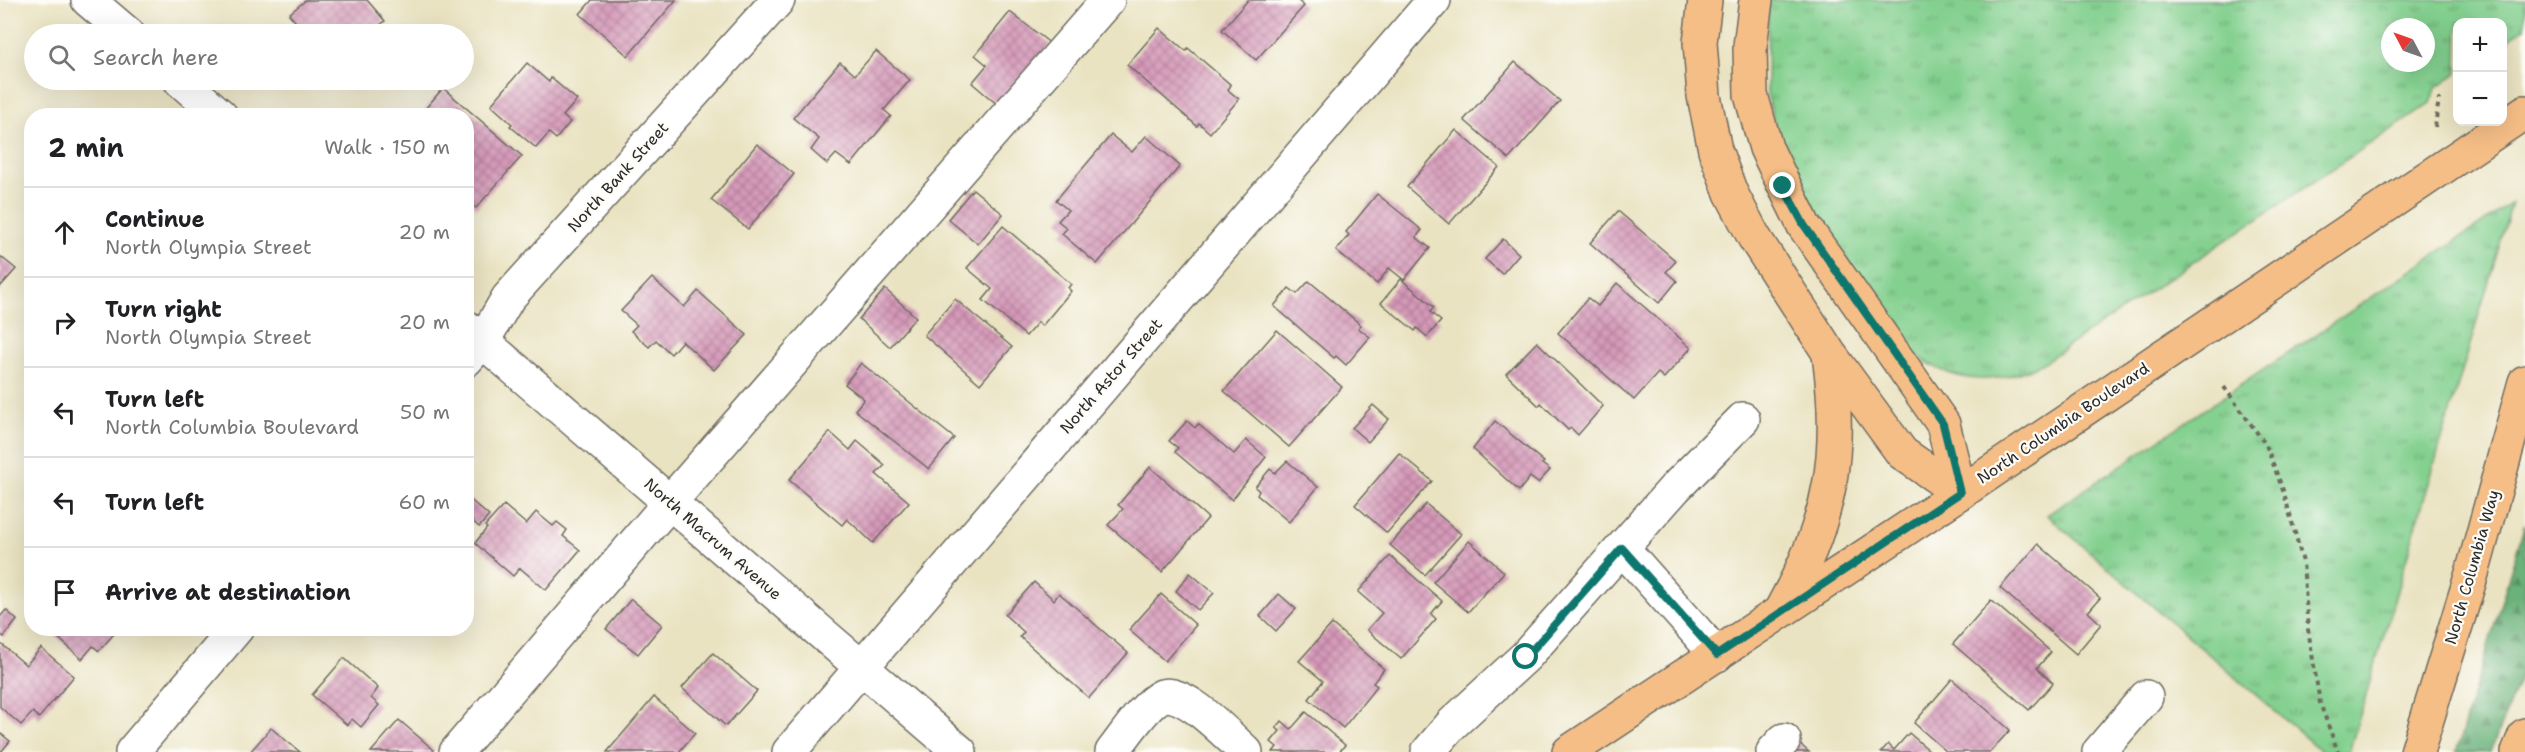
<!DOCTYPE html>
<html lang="en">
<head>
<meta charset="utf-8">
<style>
	body { margin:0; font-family:"Shantell Sans",sans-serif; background:#f2f2f2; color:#202124 }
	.controls { position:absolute; right:18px; top:18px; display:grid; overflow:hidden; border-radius:12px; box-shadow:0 6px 24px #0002 }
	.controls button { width:54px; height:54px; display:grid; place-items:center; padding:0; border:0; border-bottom:2px solid #e0e0e0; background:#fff; color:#202124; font:30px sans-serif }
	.compass { position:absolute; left:2381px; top:18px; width:54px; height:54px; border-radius:50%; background:#fff; box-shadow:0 6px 24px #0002; rotate:311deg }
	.stop { position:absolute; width:18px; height:18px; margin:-14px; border:4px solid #0f766e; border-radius:50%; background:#fff }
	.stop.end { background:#0f766e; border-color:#fff; box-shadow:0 2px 6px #0008 }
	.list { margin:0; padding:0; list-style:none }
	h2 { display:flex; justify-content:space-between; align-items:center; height:78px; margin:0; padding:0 24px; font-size:26px }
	h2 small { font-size:20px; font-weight:400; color:#757577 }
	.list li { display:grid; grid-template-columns:39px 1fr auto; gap:18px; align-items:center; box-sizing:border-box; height:90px; padding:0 24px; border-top:2px solid #e0e0e0 }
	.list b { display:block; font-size:22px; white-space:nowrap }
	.list p { margin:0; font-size:20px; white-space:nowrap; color:#757577 }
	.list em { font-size:20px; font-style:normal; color:#757577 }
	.icon { flex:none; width:33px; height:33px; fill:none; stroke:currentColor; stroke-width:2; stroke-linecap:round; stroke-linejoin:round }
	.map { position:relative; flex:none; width:2525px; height:752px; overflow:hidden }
	.search { position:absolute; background:#fff; box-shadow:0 6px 24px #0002; left:24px; top:24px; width:450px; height:66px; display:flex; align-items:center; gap:15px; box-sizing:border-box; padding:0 21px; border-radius:33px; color:#757577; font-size:22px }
	.panel { position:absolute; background:#fff; box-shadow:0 6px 24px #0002; left:24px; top:108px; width:450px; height:528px; border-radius:24px }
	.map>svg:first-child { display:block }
</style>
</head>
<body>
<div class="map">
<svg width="2525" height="752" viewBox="0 0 2525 752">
	<defs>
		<pattern id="grass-tufts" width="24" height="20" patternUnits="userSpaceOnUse" patternTransform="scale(1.5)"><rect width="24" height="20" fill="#83d08f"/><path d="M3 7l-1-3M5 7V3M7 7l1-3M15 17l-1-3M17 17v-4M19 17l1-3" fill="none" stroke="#6ba975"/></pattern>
		<pattern id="forest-firs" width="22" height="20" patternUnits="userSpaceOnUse" patternTransform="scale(1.5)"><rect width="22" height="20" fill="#6ab27a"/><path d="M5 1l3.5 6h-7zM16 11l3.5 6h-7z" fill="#579164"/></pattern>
		<pattern id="building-cross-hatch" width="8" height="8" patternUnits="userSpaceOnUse" patternTransform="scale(1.5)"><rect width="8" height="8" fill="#d699b9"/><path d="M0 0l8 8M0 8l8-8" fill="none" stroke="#ae7d97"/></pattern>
	</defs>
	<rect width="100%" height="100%" fill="#fdfcf7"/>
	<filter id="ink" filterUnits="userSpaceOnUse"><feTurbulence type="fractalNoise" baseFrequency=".0167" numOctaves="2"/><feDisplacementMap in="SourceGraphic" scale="12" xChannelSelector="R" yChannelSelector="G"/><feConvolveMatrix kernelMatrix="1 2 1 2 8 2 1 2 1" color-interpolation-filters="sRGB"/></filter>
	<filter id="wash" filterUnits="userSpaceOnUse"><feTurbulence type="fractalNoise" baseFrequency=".008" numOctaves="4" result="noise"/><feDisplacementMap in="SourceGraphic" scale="24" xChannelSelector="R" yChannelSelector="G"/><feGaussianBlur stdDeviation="1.35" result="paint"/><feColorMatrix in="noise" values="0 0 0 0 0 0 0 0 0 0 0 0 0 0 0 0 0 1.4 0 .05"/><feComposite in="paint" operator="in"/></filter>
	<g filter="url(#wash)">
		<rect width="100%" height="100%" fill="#eae3c2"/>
		<!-- grass -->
		<g fill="url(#grass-tufts)" stroke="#577e5d" stroke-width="1.5" fill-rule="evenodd">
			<path d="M 1768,0 L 2525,0 L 2525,28 L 2503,43 L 2502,22 L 2458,22 L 2457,73 L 2435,88 L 2431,103 L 2041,364 C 1987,390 1939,383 1898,337 L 1806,195 L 1781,148 L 1767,94 ZM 2390,27 L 2426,27 L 2426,63 L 2390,63 Z"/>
			<path d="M 2512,203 L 2349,752 L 2322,752 L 2047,515 Z"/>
		</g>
		<!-- forest -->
		<path fill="url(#forest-firs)" stroke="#4a6e52" stroke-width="1.5" d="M 2525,524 L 2525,666 L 2490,752 L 2456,752 Z"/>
		<g id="blocks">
			<!-- building -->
			<g fill="url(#building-cross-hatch)">
				<path d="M 306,0 L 367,0 L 385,21 L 369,34 L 306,34 L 289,14 Z"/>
				<path d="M 592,0 L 676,0 L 628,56 L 580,14 Z"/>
				<path d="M 1248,0 L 1297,0 L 1304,6 L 1256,60 L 1222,30 Z"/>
				<path d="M 1010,12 L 1051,44 L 999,106 L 972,83 L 987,65 L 975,55 Z"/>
				<path d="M 1159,28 L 1186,51 L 1188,48 L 1231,85 L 1228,90 L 1239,99 L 1210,133 L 1199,123 L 1197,126 L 1127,65 Z"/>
				<path d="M 876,51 L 910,80 L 884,110 L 891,116 L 851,165 L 836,154 L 827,164 L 811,150 L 819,139 L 793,118 L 840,62 L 855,75 Z"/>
				<path d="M 1515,62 L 1560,101 L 1509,159 L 1464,120 Z"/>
				<path d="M 527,63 L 549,82 L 551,78 L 577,100 L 563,116 L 570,122 L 556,139 L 549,133 L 536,148 L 510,126 L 512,124 L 491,105 Z"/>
				<path d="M 443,88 L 522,156 L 476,208 L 466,200 L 466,116 L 419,116 Z"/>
				<path d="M 1456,130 L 1499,167 L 1449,224 L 1407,187 Z"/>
				<path d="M 1111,135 L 1132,152 L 1146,136 L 1180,166 L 1097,264 L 1062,234 L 1067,228 L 1058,221 L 1068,210 L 1056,200 Z"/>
				<path d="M 757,144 L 794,174 L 748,229 L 711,200 Z"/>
				<path d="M 973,189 L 1003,214 L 978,244 L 948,219 Z"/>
				<path d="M 1377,194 L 1422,230 L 1416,237 L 1430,248 L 1404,280 L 1389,268 L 1377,284 L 1336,251 L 1349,235 L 1346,232 Z"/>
				<path d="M 1618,211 L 1676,261 L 1666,272 L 1677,281 L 1659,303 L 1590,243 Z"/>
				<path d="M 1003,226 L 1071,284 L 1068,288 L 1071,291 L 1042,326 L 1038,322 L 1026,336 L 983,300 L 992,289 L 967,268 Z"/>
				<path d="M 1503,239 L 1519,254 L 1502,274 L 1485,259 Z"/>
				<path d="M 0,256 L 16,269 L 0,287 Z"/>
				<path d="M 652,278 L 684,307 L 698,291 L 747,335 L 714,370 L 682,341 L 671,354 L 656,340 L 649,347 L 631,331 L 637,325 L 621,311 Z"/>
				<path d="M 1401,279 L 1434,307 L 1430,312 L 1441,321 L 1427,337 L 1417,328 L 1415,331 L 1381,303 Z"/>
				<path d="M 1309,281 L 1361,325 L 1358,328 L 1370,337 L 1346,365 L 1336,356 L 1334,358 L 1274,306 L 1289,288 L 1297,294 Z"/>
				<path d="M 1617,283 L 1691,348 L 1664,378 L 1658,373 L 1634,400 L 1558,333 L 1588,298 L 1598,306 Z"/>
				<path d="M 885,289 L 916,317 L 890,347 L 859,319 Z"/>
				<path d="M 955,299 L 1012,347 L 980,384 L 924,335 Z"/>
				<path d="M 1277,330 L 1342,387 L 1289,447 L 1224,391 Z"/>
				<path d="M 1537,342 L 1603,406 L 1578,435 L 1571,428 L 1568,430 L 1541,403 L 1539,406 L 1506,374 Z"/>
				<path d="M 861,363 L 954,438 L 929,469 L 855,410 L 864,399 L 845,384 Z"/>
				<path d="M 1373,405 L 1389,419 L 1368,442 L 1352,428 Z"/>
				<path d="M 1187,421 L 1195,428 L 1198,424 L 1234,454 L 1246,440 L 1266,457 L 1232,500 L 1175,452 L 1178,448 L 1169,441 Z"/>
				<path d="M 1495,421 L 1544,462 L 1542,464 L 1550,470 L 1538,483 L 1530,477 L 1519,491 L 1473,449 Z"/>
				<path d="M 830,432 L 850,450 L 857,441 L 885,465 L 876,474 L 909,502 L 873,543 L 847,519 L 842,525 L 789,480 Z"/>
				<path d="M 1399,453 L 1432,481 L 1387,533 L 1355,505 Z"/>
				<path d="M 1287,461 L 1318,487 L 1289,522 L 1257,495 L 1259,491 L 1255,487 L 1270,469 L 1275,473 Z"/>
				<path d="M 1150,467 L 1208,518 L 1162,572 L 1108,525 L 1123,509 L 1118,505 Z"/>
				<path d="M 466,496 L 489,516 L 479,527 L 469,518 L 466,521 Z"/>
				<path d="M 1426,504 L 1461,534 L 1425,575 L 1390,545 Z"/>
				<path d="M 504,505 L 526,524 L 536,512 L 553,526 L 557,522 L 567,530 L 563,536 L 580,550 L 546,590 L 520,568 L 513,576 L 475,543 L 487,528 L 485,526 Z"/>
				<path d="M 1469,541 L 1504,572 L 1468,612 L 1433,582 Z"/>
				<path d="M 2038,544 L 2100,598 L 2088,612 L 2101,624 L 2076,654 L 2000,588 Z"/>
				<path d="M 1390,556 L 1442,601 L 1431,614 L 1436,619 L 1401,659 L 1367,630 L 1382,613 L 1358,592 Z"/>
				<path d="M 1190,573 L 1214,593 L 1198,610 L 1176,591 Z"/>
				<path d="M 1034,582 L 1054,600 L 1059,593 L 1128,653 L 1089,698 L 1020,637 L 1024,632 L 1005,615 Z"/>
				<path d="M 1161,594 L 1196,625 L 1165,661 L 1129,630 Z"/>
				<path d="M 1279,594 L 1296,609 L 1276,631 L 1260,616 Z"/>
				<path d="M 631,599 L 662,625 L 638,654 L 606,629 Z"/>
				<path d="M 1991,600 L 2051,652 L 2037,668 L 2053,683 L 2029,710 L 1953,644 Z"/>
				<path d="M 6,610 L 17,620 L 4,637 L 0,634 L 0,617 Z"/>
				<path d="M 1332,624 L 1384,669 L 1373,683 L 1377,686 L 1343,728 L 1309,699 L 1323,681 L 1299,661 Z"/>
				<path d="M 47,628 L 119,628 L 99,651 L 93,646 L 82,659 Z"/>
				<path d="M 0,643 L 26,665 L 41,648 L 74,676 L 39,718 L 33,712 L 21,725 L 0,707 Z"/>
				<path d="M 713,653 L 757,691 L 726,726 L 682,688 Z"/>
				<path d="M 344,658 L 378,688 L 371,698 L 379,705 L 361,727 L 352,719 L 347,725 L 312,695 Z"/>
				<path d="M 1952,679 L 2010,730 L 1990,752 L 1947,752 L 1914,723 Z"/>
				<path d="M 654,697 L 695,733 L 679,752 L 607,752 Z"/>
				<path d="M 1306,712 L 1345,745 L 1339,752 L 1273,752 L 1277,747 L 1271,742 L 1280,731 L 1276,728 L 1282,721 L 1291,729 Z"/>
				<path d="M 399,720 L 434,750 L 432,752 L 371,752 Z"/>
				<path d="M 271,728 L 300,752 L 250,752 Z"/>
				<path d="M 0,733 L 10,741 L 1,752 L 0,752 Z"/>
				<path d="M 1909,733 L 1931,752 L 1881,752 L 1888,744 L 1894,750 Z"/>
				<path d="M 1796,741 L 1809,752 L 1786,752 Z"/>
			</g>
		</g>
	</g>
	<g filter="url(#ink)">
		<use href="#blocks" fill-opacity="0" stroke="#6e6b60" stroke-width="1.5"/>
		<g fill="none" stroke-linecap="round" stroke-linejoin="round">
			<defs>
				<g id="minor">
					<path d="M 88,0 L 128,34"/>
					<path d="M 180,80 L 221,116"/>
					<path d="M 466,327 L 960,752"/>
					<path d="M 466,360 L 483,341 L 508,298 L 778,0"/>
					<path d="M 1622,548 L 1717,655"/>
					<path d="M 132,752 L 237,628"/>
					<path d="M 456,752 L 670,502 L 1108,0"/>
					<path d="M 789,752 L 1434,0"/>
					<path d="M 1112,752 C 1124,737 1146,703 1162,696 C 1184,688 1229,737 1246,752"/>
					<path d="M 1428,752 L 1452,724 L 1526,656 L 1675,488 L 1743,419"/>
					<path d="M 1773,752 L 1784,740"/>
					<path d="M 2099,752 L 2146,697"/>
				</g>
				<g id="major">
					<path d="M 1705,0 L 1700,42 L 1704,96 L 1715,150 L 1731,193 L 1754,237 L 1829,353 L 1902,453 L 1960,493"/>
					<path d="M 1756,0 L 1750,46 L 1751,95 L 1766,148 L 1804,226 L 1943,424 L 1960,493"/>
					<path d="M 1782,608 C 1831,521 1843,453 1829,355"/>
					<path d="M 1569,752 L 1960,493 L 2525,112"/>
					<path d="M 2417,752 L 2473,570 L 2525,382"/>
					<path d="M 2518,752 L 2525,735"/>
				</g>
			</defs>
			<!-- minor casing -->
			<use href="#minor" stroke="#6e6b60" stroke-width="36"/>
			<!-- major casing -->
			<use href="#major" stroke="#6e6b60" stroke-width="36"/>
			<!-- path -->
			<g stroke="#6e6b60" stroke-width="4" stroke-dasharray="4.5 4.5" stroke-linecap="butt">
				<path d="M 2435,127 L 2439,98"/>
				<path d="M 2224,387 L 2266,445 L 2284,493 L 2303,562 L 2308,629 L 2320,703 L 2338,752"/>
			</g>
			<!-- minor -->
			<use href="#minor" stroke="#fff" stroke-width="33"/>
			<!-- major -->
			<use href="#major" stroke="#f6be87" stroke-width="33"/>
		</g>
	</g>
	<g fill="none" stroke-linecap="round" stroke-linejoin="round" filter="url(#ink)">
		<!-- route -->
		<path stroke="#0f766e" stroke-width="8" d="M 1526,657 L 1622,548 L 1717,655 L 1960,493 L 1943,424 L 1804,225 L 1783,186"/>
	</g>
	<g text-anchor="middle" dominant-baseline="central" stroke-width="4.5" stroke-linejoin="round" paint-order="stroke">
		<!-- street labels -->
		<g font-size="16" fill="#2b2b2b" stroke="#fdfcf7">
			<text transform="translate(618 177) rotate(-48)">North Bank Street</text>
			<text transform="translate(1111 376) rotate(-49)">North Astor Street</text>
			<text transform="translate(2063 423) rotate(-34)">North Columbia Boulevard</text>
			<text transform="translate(713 539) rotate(41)">North Macrum Avenue</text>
			<text transform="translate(2472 567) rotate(-74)">North Columbia Way</text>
		</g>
	</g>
</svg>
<div class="controls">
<button>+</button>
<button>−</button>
</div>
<svg class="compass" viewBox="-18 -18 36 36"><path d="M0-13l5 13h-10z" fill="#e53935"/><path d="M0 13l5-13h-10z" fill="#757577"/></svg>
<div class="stop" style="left:1526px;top:657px"></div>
<div class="stop end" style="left:1783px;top:186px"></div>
<div class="search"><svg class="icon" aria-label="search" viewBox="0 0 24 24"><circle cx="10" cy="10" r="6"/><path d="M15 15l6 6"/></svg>Search here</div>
<section class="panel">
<h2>2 min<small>Walk · 150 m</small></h2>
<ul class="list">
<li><svg class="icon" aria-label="ahead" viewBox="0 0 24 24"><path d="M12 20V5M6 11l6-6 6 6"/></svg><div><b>Continue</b><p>North Olympia Street</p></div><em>20 m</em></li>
<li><svg class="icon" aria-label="right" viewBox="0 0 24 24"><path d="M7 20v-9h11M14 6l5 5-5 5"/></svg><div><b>Turn right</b><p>North Olympia Street</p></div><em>20 m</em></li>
<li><svg class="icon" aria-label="left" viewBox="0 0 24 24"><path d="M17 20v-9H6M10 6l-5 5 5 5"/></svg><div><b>Turn left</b><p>North Columbia Boulevard</p></div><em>50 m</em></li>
<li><svg class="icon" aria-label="left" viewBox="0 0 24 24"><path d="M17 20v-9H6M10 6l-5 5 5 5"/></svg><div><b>Turn left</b></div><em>60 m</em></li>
<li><svg class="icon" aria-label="arrive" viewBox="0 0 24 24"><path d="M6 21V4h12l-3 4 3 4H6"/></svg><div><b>Arrive at destination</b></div></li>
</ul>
</section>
</div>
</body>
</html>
